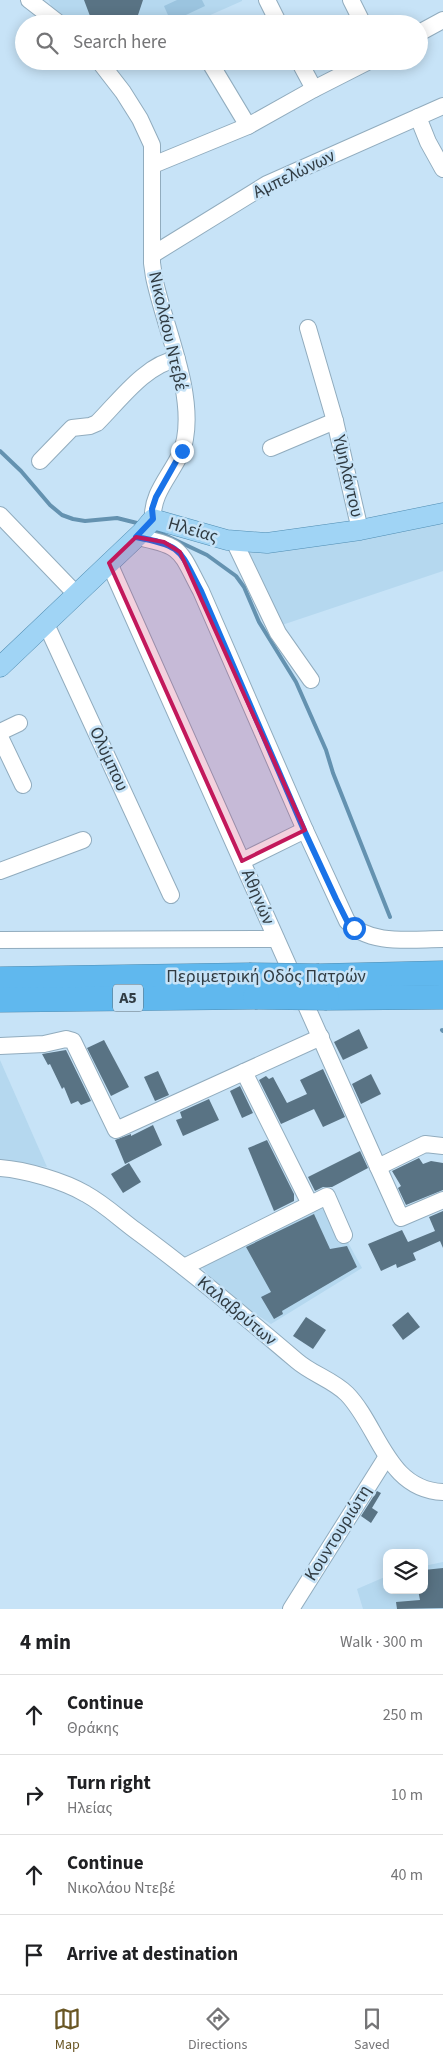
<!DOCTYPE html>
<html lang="en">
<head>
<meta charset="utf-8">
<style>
	body { margin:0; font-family:"Source Sans 3",sans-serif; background:#f2f2f2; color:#202124 }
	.controls { position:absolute; right:15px; bottom:15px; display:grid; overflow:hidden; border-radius:10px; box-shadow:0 2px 12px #0003 }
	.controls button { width:45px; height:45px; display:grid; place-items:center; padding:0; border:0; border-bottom:1px solid #e0e0e0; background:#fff; color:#202124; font:25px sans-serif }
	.stop { position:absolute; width:15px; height:15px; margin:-11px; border:4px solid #1a73e8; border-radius:50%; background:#fff }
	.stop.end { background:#1a73e8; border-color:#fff; box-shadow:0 1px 5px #0008 }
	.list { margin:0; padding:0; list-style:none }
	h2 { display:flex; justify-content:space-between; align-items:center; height:65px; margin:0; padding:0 20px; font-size:21px }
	h2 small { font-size:16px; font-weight:400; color:#757577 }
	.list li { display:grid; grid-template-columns:32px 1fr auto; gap:15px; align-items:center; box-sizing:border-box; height:80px; padding:0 20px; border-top:1px solid #e0e0e0 }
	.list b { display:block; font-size:19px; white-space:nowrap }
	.list p { margin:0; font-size:16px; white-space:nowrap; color:#757577 }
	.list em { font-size:16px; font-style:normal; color:#757577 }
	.icon { flex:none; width:28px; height:28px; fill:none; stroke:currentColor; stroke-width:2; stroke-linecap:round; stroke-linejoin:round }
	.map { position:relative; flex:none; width:443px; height:1609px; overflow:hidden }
	.search { position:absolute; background:#fff; box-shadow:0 2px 12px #0003; left:15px; right:15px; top:15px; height:55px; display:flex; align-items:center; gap:12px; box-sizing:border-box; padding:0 18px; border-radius:28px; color:#757577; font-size:19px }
	.sheet { height:385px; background:#fff }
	nav { display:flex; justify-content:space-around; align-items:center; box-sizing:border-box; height:70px; border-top:1px solid #e0e0e0; background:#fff; font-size:14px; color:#757577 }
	nav a { display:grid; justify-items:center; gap:2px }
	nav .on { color:#695624 }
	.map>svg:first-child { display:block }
</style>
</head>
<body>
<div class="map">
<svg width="443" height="1609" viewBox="0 0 443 1609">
	<rect width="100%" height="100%" fill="#c7e3f7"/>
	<!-- built -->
	<g fill="#b5d8ef">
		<path d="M 49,0 L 242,0 L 242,1 L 190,24 L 73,24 L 51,6 Z"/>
		<path d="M 441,519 L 443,525 L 443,571 L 279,626 L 249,552 L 284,549 Z"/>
		<path d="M 0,1060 L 47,1167 L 0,1161 Z"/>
		<path d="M 322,1195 L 362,1268 L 271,1324 L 225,1294 L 190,1254 Z"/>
		<path d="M 443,1562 L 443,1609 L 363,1609 L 357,1589 L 387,1576 L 387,1590 L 424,1590 L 424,1566 Z"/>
	</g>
	<!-- green -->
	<path fill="#9bc4df" d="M 177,0 L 202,0 L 205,6 L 171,22 L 164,6 Z"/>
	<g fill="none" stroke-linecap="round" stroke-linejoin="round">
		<!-- stream -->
		<g stroke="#6492b0" stroke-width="4">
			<path d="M 0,451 L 21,471 L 50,505 L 62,515 L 73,519 L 85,521 L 117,518 L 141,524"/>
			<path d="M 152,529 L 207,555 L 236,576 L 244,587 L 259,622 L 296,682 L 326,750 L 333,773 L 390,917"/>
			<path d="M 442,1030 L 443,1031"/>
		</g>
	</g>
	<!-- building -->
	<g fill="#597384">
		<path d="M 84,0 L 143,0 L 138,15 L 125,20 L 127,24 L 93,24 Z"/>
		<path d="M 359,1029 L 368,1048 L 343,1060 L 334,1042 Z"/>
		<path d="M 104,1040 L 129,1087 L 111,1096 L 87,1048 Z"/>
		<path d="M 66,1050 L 91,1101 L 81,1105 L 78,1101 L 71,1104 L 64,1087 L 62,1089 L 50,1064 L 48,1065 L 42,1054 Z"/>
		<path d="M 323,1069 L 345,1117 L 323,1127 L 314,1109 L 281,1124 L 259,1080 L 266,1076 L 269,1079 L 273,1077 L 287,1103 L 307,1094 L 300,1080 Z"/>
		<path d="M 158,1071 L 169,1095 L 155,1101 L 144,1077 Z"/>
		<path d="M 371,1074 L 381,1094 L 361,1104 L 352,1084 Z"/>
		<path d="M 240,1086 L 253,1113 L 242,1118 L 230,1091 Z"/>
		<path d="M 209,1099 L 219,1120 L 183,1136 L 176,1120 L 182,1118 L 180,1112 Z"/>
		<path d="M 153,1125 L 162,1145 L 125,1164 L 115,1140 L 131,1134 L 131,1136 Z"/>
		<path d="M 267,1140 L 294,1194 L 294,1201 L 274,1211 L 248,1148 Z"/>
		<path d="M 360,1151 L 368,1168 L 332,1187 L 323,1187 L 315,1191 L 308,1177 Z"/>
		<path d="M 419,1158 L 423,1164 L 431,1161 L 443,1163 L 443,1190 L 406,1205 L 398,1188 L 401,1186 L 392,1171 Z"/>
		<path d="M 129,1163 L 141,1182 L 123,1193 L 111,1174 Z"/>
		<path d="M 443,1211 L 443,1248 L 440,1241 L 413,1253 L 416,1260 L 397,1268 L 396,1264 L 381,1271 L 368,1244 L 402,1230 L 408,1242 L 435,1231 L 429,1217 Z"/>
		<path d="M 314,1214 L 330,1249 L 347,1246 L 357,1267 L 282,1311 L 283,1314 L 274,1319 L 261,1297 L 271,1292 L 246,1247 Z"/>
		<path d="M 408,1312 L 420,1327 L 403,1340 L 392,1325 Z"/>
		<path d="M 306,1317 L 326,1330 L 313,1349 L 293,1336 Z"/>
		<path d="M 377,1491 L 381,1493 L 372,1508 L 378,1512 L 371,1523 L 361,1516 Z"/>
		<path d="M 443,1568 L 443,1608 L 397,1609 L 396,1602 L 420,1600 L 418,1590 L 424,1590 L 424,1570 Z"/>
	</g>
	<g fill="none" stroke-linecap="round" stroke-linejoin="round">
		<defs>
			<g id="minor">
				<path d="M 29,0 L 60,24"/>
				<path d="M 267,0 L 279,24"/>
				<path d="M 351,0 L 363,24"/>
				<path d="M 419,33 L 443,20"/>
				<path d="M 99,61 L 123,92 L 140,119 L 152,145 L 152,263 L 154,277 C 164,326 194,389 185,439 C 180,468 151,488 153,519"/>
				<path d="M 209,61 L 248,126"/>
				<path d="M 299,61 L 314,89"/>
				<path d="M 418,117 L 428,142 L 443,169"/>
				<path d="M 153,165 L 248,126 L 314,89 L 369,61"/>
				<path d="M 152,255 L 267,184 L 443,106"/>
				<path d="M 308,328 L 335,421 L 360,530"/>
				<path d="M 271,448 L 335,421"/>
				<path d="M 40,461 L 72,428 L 90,426 L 97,423 C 119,401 146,364 177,359"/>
				<path d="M 0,515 L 76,594"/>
				<path d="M 136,537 C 184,546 179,550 201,591 L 305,830 L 347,921 C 369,946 412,939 443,939"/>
				<path d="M 234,541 L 278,633 L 311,680"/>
				<path d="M 109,563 L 378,1167 L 425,1144 L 443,1146"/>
				<path d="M 46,624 L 171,895"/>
				<path d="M 0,732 L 19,723"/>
				<path d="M 0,737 L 23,785"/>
				<path d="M 242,861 L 305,830"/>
				<path d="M 0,871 L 83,840"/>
				<path d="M 0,940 L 276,939"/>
				<path d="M 0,1046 L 44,1044 L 66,1039 L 73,1041 L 116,1130 L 321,1037"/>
				<path d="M 244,1072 L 310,1204"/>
				<path d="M 378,1167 L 401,1218 L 443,1200"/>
				<path d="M 0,1168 C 26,1170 64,1181 86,1194 C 104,1204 119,1218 135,1230 C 191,1271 244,1316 297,1361 C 312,1374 333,1380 347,1394 C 379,1427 387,1490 443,1492"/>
				<path d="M 184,1267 L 327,1196 L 344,1235"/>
				<path d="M 291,1609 L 386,1458"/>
			</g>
			<path id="major" d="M 0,667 L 142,532 L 153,519 L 227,540 L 267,543 L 360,530 L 443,513"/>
			<g id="highway">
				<path d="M 319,976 L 443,973"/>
				<path d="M 0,979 L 249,975"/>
				<path d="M 327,998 L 443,997"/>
				<path d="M 0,1000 L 255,997"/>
			</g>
		</defs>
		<!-- minor casing -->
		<use href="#minor" stroke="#91acbe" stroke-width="18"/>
		<!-- major casing -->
		<use href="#major" stroke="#508db2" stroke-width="21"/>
		<!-- highway casing -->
		<use href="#highway" stroke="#508db2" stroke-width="25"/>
		<!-- minor -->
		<use href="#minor" stroke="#fff" stroke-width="16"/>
		<!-- major -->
		<use href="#major" stroke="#a0d4f5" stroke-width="20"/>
		<!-- highway -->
		<use href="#highway" stroke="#60b8ee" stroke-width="24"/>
		<defs>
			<g id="highway-bridge">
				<path d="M 249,975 L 319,976"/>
				<path d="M 255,997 L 327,998"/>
			</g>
		</defs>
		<!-- highway-bridge casing -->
		<use href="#highway-bridge" stroke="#508db2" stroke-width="25" stroke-linecap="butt"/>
		<!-- highway-bridge -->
		<use href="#highway-bridge" stroke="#60b8ee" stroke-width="24"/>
	</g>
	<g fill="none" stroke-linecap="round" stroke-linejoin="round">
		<!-- route -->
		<path stroke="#1a73e8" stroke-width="6" d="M 182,451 L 156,497 L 152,509 L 153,519 L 136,537 C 184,546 179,550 201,591 L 304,830 L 336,899 L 347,921 L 354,928"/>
	</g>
	<!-- marked area -->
	<path fill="#c2185b" fill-opacity="0.2" stroke="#c2185b" stroke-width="4" stroke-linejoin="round" d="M 136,537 L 164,542 L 180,552 L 305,830 L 242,861 L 109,563 Z"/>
	<g text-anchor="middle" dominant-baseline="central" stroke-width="5" stroke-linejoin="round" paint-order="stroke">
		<!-- shield labels -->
		<rect fill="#c7e3f7" stroke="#5e6e79" stroke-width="1" x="113" y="984.5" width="30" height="27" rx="4"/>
		<g font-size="16" font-weight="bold" fill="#313c43">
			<text x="128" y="998">Α5</text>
		</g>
		<!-- street labels -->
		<g font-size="18" fill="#313c43" stroke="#c7e3f7">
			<text transform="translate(294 174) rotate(-26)">Αμπελώνων</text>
			<text transform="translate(168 331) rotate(77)">Νικολάου Ντεβέ</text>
			<text transform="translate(348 476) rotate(77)">Υψηλάντου</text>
			<text transform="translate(193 530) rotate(16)">Ηλείας</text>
			<text transform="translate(109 759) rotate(65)">Ολύμπου</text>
			<text transform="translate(258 897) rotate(67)">Αθηνών</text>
			<text x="266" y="976">Περιμετρική Οδός Πατρών</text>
			<text transform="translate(237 1311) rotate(40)">Καλαβρύτων</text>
			<text transform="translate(338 1533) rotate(-58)">Κουντουριώτη</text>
		</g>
	</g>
</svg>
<div class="controls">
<button><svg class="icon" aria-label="layers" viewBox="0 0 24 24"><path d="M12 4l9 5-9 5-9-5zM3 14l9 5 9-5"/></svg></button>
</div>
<div class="stop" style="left:354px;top:928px"></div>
<div class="stop end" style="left:182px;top:451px"></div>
<div class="search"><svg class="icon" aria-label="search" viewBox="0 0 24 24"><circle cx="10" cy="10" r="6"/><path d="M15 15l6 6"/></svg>Search here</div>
</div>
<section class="sheet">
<h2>4 min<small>Walk · 300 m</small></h2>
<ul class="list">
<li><svg class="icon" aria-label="ahead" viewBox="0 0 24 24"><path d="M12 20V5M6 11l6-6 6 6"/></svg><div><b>Continue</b><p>Θράκης</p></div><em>250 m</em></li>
<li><svg class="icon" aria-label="right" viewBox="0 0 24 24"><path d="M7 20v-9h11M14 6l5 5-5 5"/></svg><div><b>Turn right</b><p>Ηλείας</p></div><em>10 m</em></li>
<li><svg class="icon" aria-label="ahead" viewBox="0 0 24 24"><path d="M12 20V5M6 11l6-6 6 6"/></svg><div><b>Continue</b><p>Νικολάου Ντεβέ</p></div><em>40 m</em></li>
<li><svg class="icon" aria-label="arrive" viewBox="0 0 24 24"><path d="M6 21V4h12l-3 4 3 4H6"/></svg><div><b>Arrive at destination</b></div></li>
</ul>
</section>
<nav>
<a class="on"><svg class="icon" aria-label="map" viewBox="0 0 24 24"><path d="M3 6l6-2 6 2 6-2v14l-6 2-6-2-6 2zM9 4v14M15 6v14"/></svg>Map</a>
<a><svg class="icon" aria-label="directions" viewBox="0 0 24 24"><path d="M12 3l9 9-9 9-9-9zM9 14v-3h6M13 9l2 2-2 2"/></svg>Directions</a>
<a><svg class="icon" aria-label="saved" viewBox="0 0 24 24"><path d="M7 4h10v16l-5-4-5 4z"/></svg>Saved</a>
</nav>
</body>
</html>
